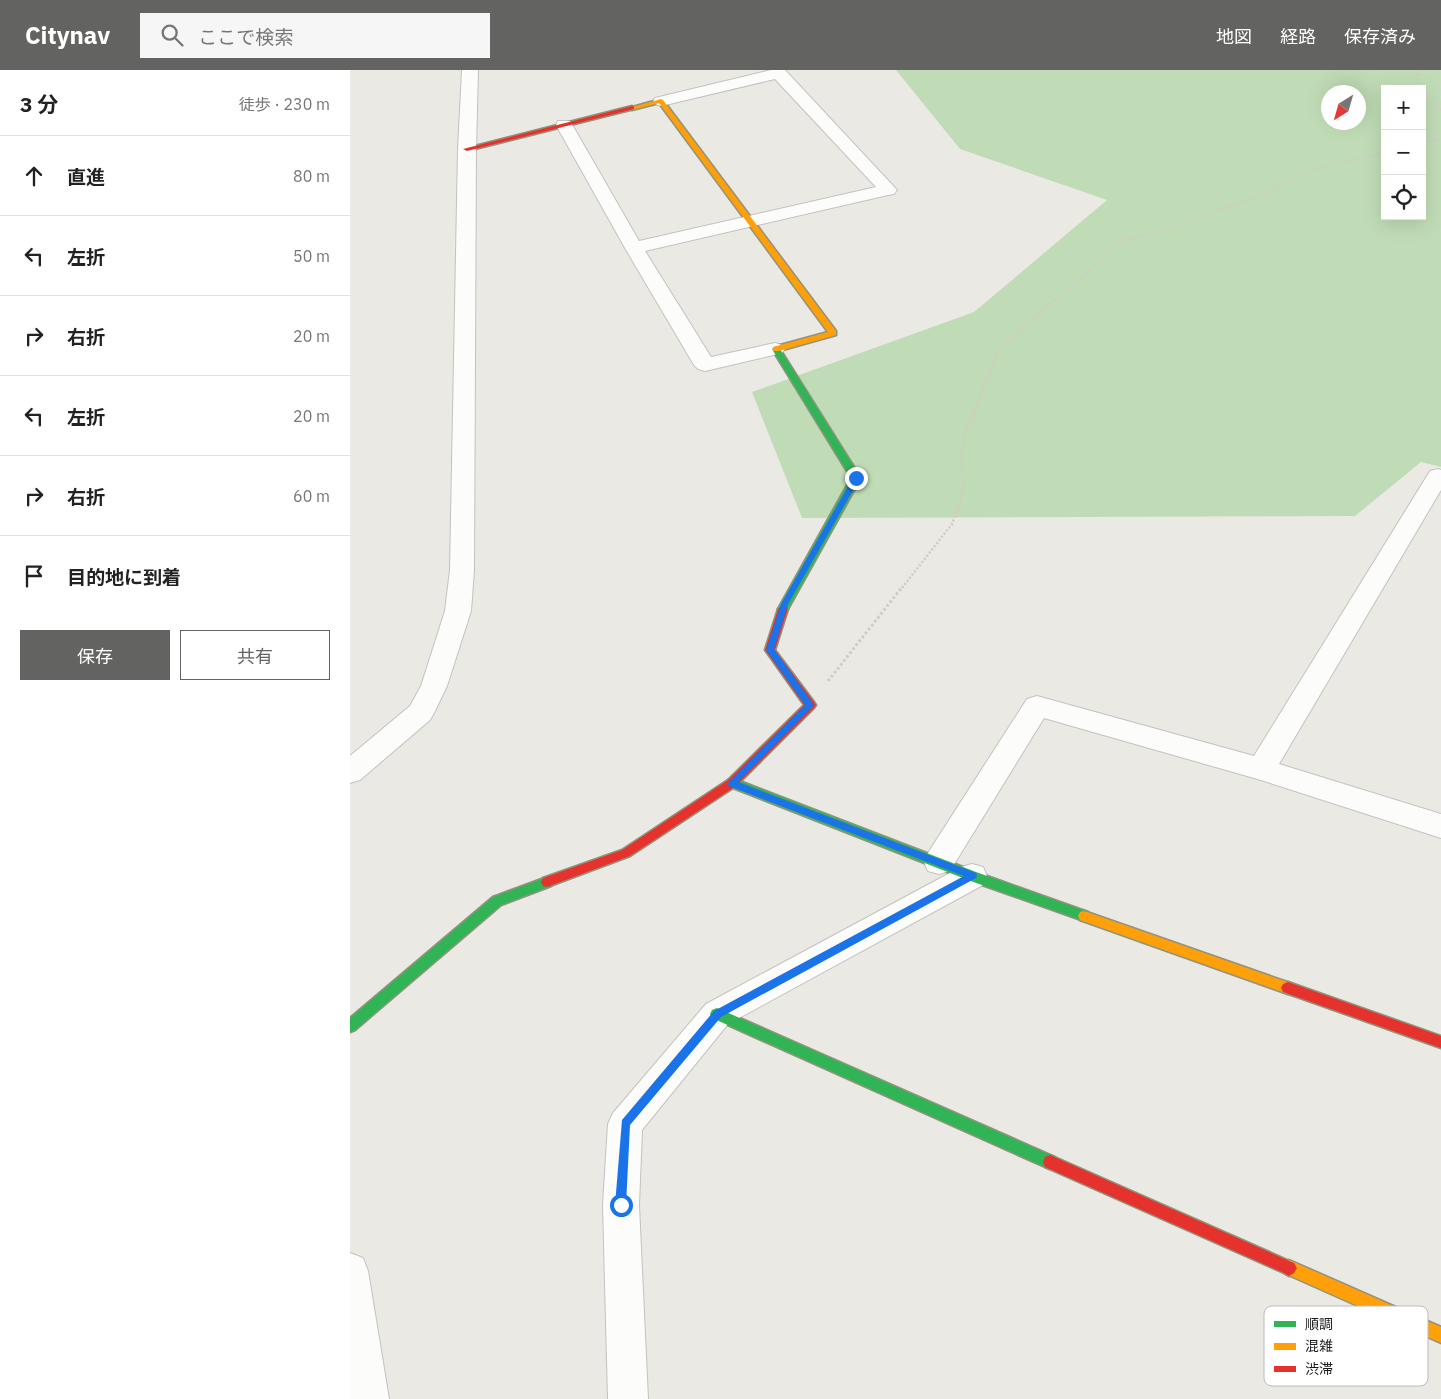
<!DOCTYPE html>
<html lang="ja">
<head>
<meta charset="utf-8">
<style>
	body { margin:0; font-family:"IBM Plex Sans","Noto Sans JP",sans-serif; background:#f6f6f6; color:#222 }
	.controls { position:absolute; right:15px; top:15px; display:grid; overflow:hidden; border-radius:0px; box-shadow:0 5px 20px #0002 }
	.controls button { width:45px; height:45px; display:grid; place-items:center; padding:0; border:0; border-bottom:1px solid #e0e0e0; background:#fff; color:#222; font:25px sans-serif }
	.compass { position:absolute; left:971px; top:15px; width:45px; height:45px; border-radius:50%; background:#fff; box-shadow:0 5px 20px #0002; rotate:217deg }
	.stop { position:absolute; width:15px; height:15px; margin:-11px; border:4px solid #1a73e8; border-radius:50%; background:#fff }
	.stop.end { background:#1a73e8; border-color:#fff; box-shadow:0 1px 5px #0008 }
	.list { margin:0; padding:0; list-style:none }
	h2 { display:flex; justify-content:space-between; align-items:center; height:65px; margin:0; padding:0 20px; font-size:21px }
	h2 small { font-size:16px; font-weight:400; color:#767676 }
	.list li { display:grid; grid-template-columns:32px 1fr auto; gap:15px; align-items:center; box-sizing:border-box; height:80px; padding:0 20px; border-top:1px solid #e0e0e0 }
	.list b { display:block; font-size:19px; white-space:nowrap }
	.list em { font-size:16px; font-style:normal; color:#767676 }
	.actions { display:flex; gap:10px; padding:15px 20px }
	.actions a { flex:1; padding:11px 0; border:1px solid #636361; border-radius:0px; text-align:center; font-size:18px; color:#636361 }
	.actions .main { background:#636361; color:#fff }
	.icon { flex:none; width:28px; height:28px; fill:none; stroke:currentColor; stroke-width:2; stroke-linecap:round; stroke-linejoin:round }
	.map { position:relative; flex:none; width:1091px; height:1329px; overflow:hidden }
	header { display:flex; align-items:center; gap:30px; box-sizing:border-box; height:70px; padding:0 25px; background:#636361; color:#fff }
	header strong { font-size:24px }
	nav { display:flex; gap:28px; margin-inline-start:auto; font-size:18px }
	.search { width:350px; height:45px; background:#f6f6f6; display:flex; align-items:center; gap:12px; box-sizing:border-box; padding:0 18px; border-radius:0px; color:#767676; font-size:19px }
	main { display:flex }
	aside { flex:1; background:#fff }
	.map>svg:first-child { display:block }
</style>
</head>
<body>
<header>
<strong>Citynav</strong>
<div class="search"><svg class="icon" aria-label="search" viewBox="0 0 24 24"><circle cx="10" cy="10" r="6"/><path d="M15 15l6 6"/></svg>ここで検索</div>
<nav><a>地図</a><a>経路</a><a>保存済み</a></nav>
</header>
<main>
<aside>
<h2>3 分<small>徒歩 · 230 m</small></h2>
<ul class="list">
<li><svg class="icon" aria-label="ahead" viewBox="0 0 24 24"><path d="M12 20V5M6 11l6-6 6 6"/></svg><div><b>直進</b></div><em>80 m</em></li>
<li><svg class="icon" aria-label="left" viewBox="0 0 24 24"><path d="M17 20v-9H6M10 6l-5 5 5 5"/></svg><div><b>左折</b></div><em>50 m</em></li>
<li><svg class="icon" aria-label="right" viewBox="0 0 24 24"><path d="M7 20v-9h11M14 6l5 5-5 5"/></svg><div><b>右折</b></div><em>20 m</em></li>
<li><svg class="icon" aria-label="left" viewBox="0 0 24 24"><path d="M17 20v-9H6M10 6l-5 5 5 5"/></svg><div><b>左折</b></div><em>20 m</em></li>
<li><svg class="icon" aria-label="right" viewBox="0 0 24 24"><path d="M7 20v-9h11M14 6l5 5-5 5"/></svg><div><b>右折</b></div><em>60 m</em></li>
<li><svg class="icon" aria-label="arrive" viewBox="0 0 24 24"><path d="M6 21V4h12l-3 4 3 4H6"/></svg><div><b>目的地に到着</b></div></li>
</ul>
<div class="actions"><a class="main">保存</a><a>共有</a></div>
</aside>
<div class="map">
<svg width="1091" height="1329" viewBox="0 0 1091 1329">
	<rect width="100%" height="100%" fill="#eae9e4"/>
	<!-- forest -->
	<path fill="#c0dcb6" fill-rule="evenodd" d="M 546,0 L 1091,0 L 1091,397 L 1071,392 L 1005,446 L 452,448 L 402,322 L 624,242 L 757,130 L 610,79 ZM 1035,19 L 1072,19 L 1072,146 L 1035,146 ZM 978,22 L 1008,22 L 1008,52 L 978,52 Z"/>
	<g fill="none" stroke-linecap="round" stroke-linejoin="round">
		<defs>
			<g id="street">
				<path d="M 112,0 L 128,0 L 126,79 L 124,500 L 121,541 L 97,616 L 84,643 L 80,650 L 10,710 L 0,713 L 0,686 L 60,636 L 71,616 L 95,541 L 100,500 L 108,79 Z"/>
				<path d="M 421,0 L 435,0 L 547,120 L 544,124 L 538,125 L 295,181 L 361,287 L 425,273 L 432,275 L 435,279 L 432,283 L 355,301 L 348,299 L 344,295 L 275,178 L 206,55 L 208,51 L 220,51 L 289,171 L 526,117 L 425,9 L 311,36 L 305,34 L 303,31 L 305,28 Z"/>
				<path d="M 1088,399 L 1091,400 L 1091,420 L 929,694 L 1091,744 L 1091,768 L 911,710 L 694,648 L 600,801 L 589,804 L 578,801 L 574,792 L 578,783 L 677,629 L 687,626 L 904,686 L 1077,406 L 1080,401 Z"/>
				<path d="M 622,794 L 633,797 L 637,806 L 633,815 L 378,954 L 292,1060 L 289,1135 L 298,1329 L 258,1329 L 253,1135 L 258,1054 L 263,1043 L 356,934 L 611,797 Z"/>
				<path d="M 0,1183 L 13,1188 L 18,1201 L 39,1329 L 0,1329 Z"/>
			</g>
			<g id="fast">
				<path d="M 426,276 L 430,279 L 511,408 L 438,539 L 433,543 L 428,539 L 501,408 L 422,279 Z"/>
				<path d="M 382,708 L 626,802 L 738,842 L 740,846 L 738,850 L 734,851 L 618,810 L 378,716 L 376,713 L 378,710 Z"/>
				<path d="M 197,807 L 201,808 L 203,812 L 201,816 L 151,835 L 5,960 L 0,962 L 0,948 L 143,827 Z"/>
				<path d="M 367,938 L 705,1087 L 707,1092 L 705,1097 L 700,1099 L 695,1097 L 362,948 L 360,944 L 362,940 Z"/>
			</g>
			<g id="slow">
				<path d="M 311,29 L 313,30 L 486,261 L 486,265 L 429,281 L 423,281 L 423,277 L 478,262 L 309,33 L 282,40 L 279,38 Z"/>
				<path d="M 734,841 L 943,914 L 945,918 L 943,922 L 938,924 L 730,850 L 728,846 L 730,842 Z"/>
				<path d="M 939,1190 L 1091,1257 L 1091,1273 L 934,1203 L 931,1198 L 934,1193 Z"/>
			</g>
			<g id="jam">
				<path d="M 282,36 L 284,37 L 284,39 L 117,81 L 113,79 Z"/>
				<path d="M 433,535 L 438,539 L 425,580 L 464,632 L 466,635 L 464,638 L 386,716 L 280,786 L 197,817 L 193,816 L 191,812 L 193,808 L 272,780 L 378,710 L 454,635 L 415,580 L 428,539 Z"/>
				<path d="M 938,912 L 1091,966 L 1091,978 L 933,922 L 931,918 L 933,914 Z"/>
				<path d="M 700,1085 L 944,1193 L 947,1198 L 944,1203 L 939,1206 L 934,1203 L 695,1097 L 693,1092 L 695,1087 Z"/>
			</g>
		</defs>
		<!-- street casing -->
		<use href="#street" stroke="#c2c2c0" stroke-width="2"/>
		<!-- fast casing -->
		<use href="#fast" stroke="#90947c" stroke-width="3"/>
		<!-- slow casing -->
		<use href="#slow" stroke="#90947c" stroke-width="3"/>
		<!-- jam casing -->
		<use href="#jam" stroke="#90947c" stroke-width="3"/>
		<!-- path-far2 -->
		<g stroke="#d6c8c3" stroke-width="2" stroke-dasharray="2 2" stroke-linecap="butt">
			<path d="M 1068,0 L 1069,19"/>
			<path d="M 1072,23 L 1091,40"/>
			<path d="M 1072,73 L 1091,68"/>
			<path d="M 705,230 L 755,188 L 764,175 L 772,170 L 802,164 L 914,124 L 956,102 L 1035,82"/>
		</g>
		<!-- path-far1 -->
		<path stroke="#d6c8c3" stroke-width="2.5" stroke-dasharray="2 2" stroke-linecap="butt" d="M 552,518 L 602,454 L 610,432 L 613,416 L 612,380 L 615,364 L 650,277 L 706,229"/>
		<!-- path -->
		<path stroke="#d6c8c3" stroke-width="3" stroke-dasharray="2.5 2.5" stroke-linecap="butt" d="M 478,611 L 553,516"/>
		<!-- street -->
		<use href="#street" fill="#fcfcfb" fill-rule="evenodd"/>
		<!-- fast -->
		<use href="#fast" fill="#30b455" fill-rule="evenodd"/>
		<!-- slow -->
		<use href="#slow" fill="#ff9f0a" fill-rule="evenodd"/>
		<!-- jam -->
		<use href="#jam" fill="#e5322d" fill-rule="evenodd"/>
	</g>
	<!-- route -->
	<path fill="#1a73e8" d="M 504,406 L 510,408 L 438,534 L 424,579 L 464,635 L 388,712 L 626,803 L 627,806 L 626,808 L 371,947 L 280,1055 L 276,1135 L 274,1139 L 271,1140 L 267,1139 L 265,1135 L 272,1050 L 364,941 L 614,806 L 379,716 L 377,714 L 455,635 L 416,580 L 431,534 Z"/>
	<!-- legend -->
	<rect x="914" y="1236" width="164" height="80" rx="8" fill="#fff" stroke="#bbb" stroke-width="1"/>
	<rect x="924" y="1251" width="22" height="6" fill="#30b455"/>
	<rect x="924" y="1273" width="22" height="7" fill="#ff9f0a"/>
	<rect x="924" y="1296" width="22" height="6" fill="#e5322d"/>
	<g font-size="14" fill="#1b1b1b">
		<text x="955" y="1259">順調</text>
		<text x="955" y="1281">混雑</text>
		<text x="955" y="1304">渋滞</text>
	</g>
</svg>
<div class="controls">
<button>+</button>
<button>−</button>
<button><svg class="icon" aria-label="locate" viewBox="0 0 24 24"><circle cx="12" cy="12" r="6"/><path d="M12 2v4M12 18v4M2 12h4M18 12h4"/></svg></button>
</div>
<svg class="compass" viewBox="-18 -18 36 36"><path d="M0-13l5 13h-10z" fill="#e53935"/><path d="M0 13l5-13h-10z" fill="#767676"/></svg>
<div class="stop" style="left:271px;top:1135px"></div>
<div class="stop end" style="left:506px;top:408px"></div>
</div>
</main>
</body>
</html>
